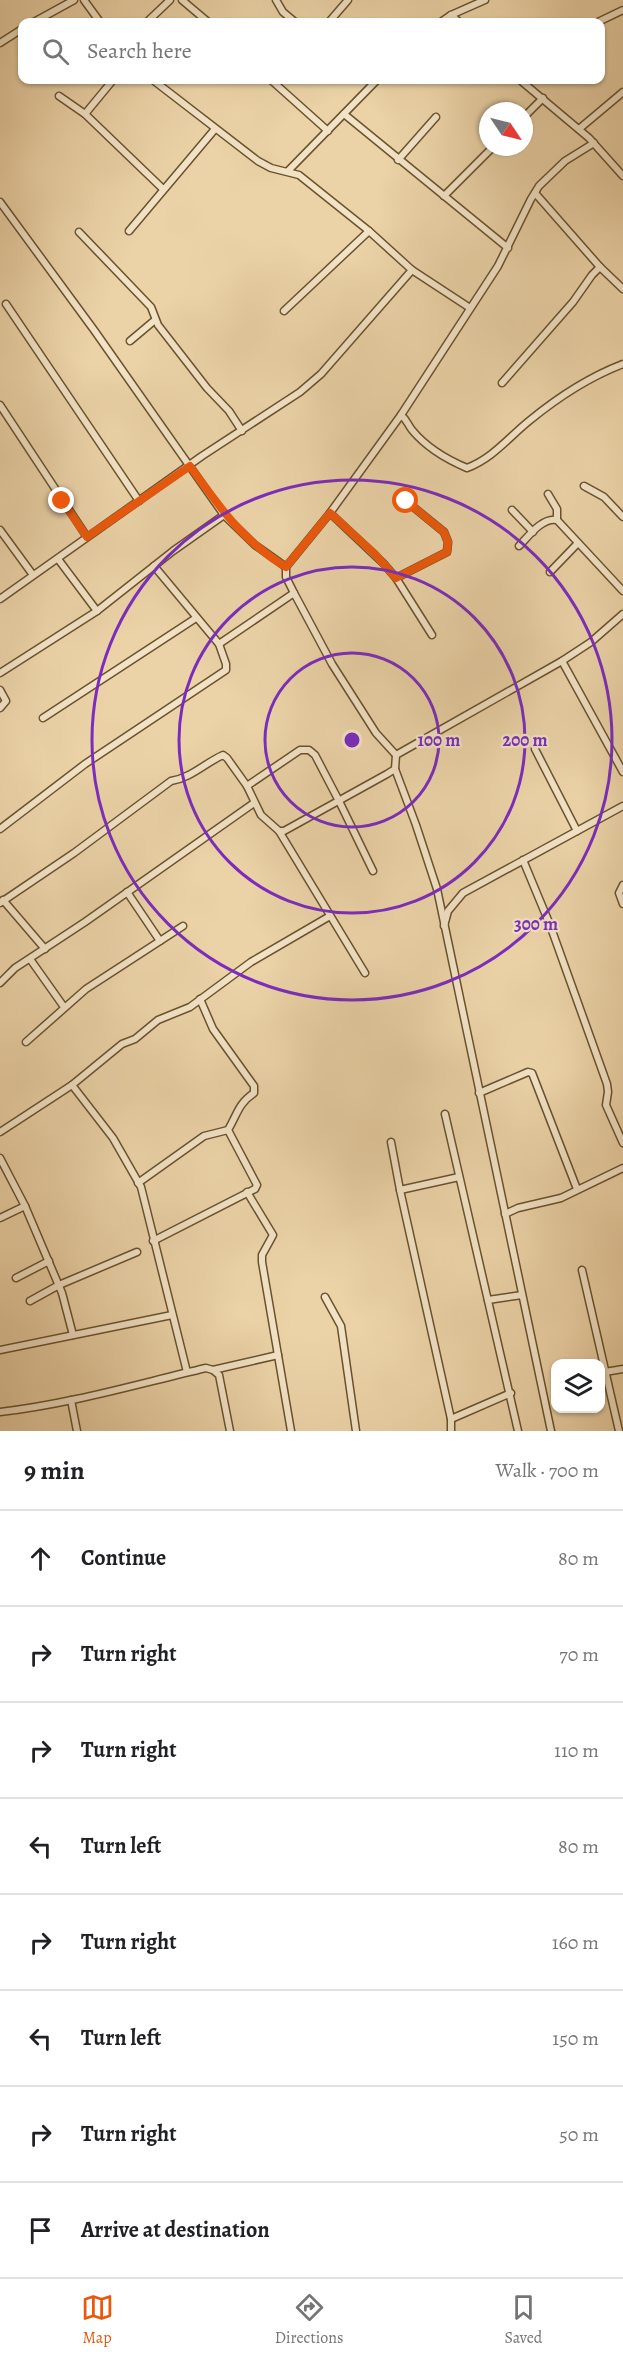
<!DOCTYPE html>
<html lang="en">
<head>
<meta charset="utf-8">
<style>
	body { margin:0; font-family:Alegreya,serif; background:#f2f2f2; color:#202124 }
	.controls { position:absolute; right:18px; bottom:18px; display:grid; overflow:hidden; border-radius:12px; box-shadow:0 2px 4px #0004 }
	.controls button { width:54px; height:54px; display:grid; place-items:center; padding:0; border:0; border-bottom:2px solid #e0e0e0; background:#fff; color:#202124; font:30px sans-serif }
	.compass { position:absolute; left:479px; top:102px; width:54px; height:54px; border-radius:50%; background:#fff; box-shadow:0 2px 4px #0004; rotate:125deg }
	.stop { position:absolute; width:18px; height:18px; margin:-14px; border:4px solid #ea580c; border-radius:50%; background:#fff }
	.stop.end { background:#ea580c; border-color:#fff; box-shadow:0 2px 6px #0008 }
	.list { margin:0; padding:0; list-style:none }
	h2 { display:flex; justify-content:space-between; align-items:center; height:78px; margin:0; padding:0 24px; font-size:26px }
	h2 small { font-size:20px; font-weight:400; color:#757577 }
	.list li { display:grid; grid-template-columns:39px 1fr auto; gap:18px; align-items:center; box-sizing:border-box; height:96px; padding:0 24px; border-top:2px solid #e0e0e0 }
	.list b { display:block; font-size:22px; white-space:nowrap }
	.list em { font-size:20px; font-style:normal; color:#757577 }
	.icon { flex:none; width:33px; height:33px; fill:none; stroke:currentColor; stroke-width:2; stroke-linecap:round; stroke-linejoin:round }
	.map { position:relative; flex:none; width:623px; height:1431px; overflow:hidden }
	.search { position:absolute; background:#fff; box-shadow:0 2px 4px #0004; left:18px; right:18px; top:18px; height:66px; display:flex; align-items:center; gap:15px; box-sizing:border-box; padding:0 21px; border-radius:12px; color:#757577; font-size:22px }
	.sheet { height:846px; background:#fff }
	nav { display:flex; justify-content:space-around; align-items:center; box-sizing:border-box; height:84px; border-top:2px solid #e0e0e0; background:#fff; font-size:16px; color:#757577 }
	nav a { display:grid; justify-items:center; gap:3px }
	nav .on { color:#ea580c }
	.map>svg:first-child { display:block }
</style>
</head>
<body>
<div class="map">
<svg width="623" height="1431" viewBox="0 0 623 1431">
	<rect width="100%" height="100%" fill="#ebd2a7"/>
	<filter id="stains"><feTurbulence type="fractalNoise" baseFrequency=".00333" numOctaves="4"/><feColorMatrix values="0 0 0 0 .2 0 0 0 0 .09 0 0 0 0 .02 0 0 0 .5 -.17"/></filter>
	<radialGradient id="worn" r=".72"><stop offset=".6" stop-color="#630" stop-opacity="0"/><stop offset="1" stop-color="#630" stop-opacity=".3"/></radialGradient>
	<g fill="none" stroke-linecap="round" stroke-linejoin="round">
		<defs>
			<g id="minor">
				<path d="M 84,0 L 100,22"/>
				<path d="M 182,0 L 208,22"/>
				<path d="M 276,0 L 283,12 L 295,22"/>
				<path d="M 451,15 L 459,22"/>
				<path d="M 34,22 L 74,0"/>
				<path d="M 147,22 L 170,0"/>
				<path d="M 329,22 L 348,0"/>
				<path d="M 441,22 L 451,15 L 485,0"/>
				<path d="M 598,22 L 623,10"/>
				<path d="M 0,43 L 22,29"/>
				<path d="M 153,80 L 258,161 L 271,168 L 299,175 L 369,231 L 412,270 L 470,308"/>
				<path d="M 271,80 L 328,131"/>
				<path d="M 520,80 L 589,138 L 623,176"/>
				<path d="M 59,96 L 85,114 L 163,189"/>
				<path d="M 85,114 L 113,80"/>
				<path d="M 344,114 L 508,248"/>
				<path d="M 524,117 L 543,98"/>
				<path d="M 579,129 L 623,92"/>
				<path d="M 398,160 L 436,117"/>
				<path d="M 288,171 L 377,80"/>
				<path d="M 535,193 L 600,267 L 623,289"/>
				<path d="M 444,196 L 493,147"/>
				<path d="M 0,202 L 94,330 L 224,515 L 255,545 L 286,567"/>
				<path d="M 129,231 L 215,129"/>
				<path d="M 79,232 L 151,307 L 158,325 L 207,388 L 229,411 L 242,431"/>
				<path d="M 6,304 L 139,501"/>
				<path d="M 284,311 L 369,231"/>
				<path d="M 130,341 L 155,320"/>
				<path d="M 502,383 L 573,302 L 592,275 L 600,267"/>
				<path d="M 0,405 L 87,537"/>
				<path d="M 401,415 C 407,420 408,425 412,430 C 426,447 448,460 467,468 C 493,458 508,438 529,421 C 557,398 589,377 623,364"/>
				<path d="M 584,486 L 604,497 L 623,517"/>
				<path d="M 548,494 L 557,509 L 557,520"/>
				<path d="M 512,510 L 533,532"/>
				<path d="M 330,513 L 401,415 L 498,266 L 531,199 L 539,186 L 565,161 L 594,143"/>
				<path d="M 0,530 L 33,575"/>
				<path d="M 519,546 C 528,537 542,517 557,520 L 623,591"/>
				<path d="M 58,559 L 97,611"/>
				<path d="M 550,572 L 578,543"/>
				<path d="M 396,578 L 447,552 L 448,542 L 444,532 L 406,501"/>
				<path d="M 0,599 L 202,456 L 300,392 L 321,374 L 412,270"/>
				<path d="M 623,614 L 591,642 L 562,661 L 623,772"/>
				<path d="M 219,644 L 294,593"/>
				<path d="M 0,673 L 97,611 L 173,551 L 224,515"/>
				<path d="M 0,690 L 6,701 L 0,708"/>
				<path d="M 43,718 L 196,618"/>
				<path d="M 535,749 L 577,831"/>
				<path d="M 396,755 L 376,733 L 332,664 L 294,593 L 286,577 L 286,567 L 330,513 L 383,563 L 396,578 L 432,635"/>
				<path d="M 395,769 L 416,825 L 437,889 L 551,1431"/>
				<path d="M 0,829 L 85,764 L 226,670 L 226,664 L 219,644 L 154,566"/>
				<path d="M 279,831 L 284,831 L 387,774 L 395,769 L 396,755 L 562,661"/>
				<path d="M 523,860 L 550,925 L 607,1084 L 608,1092 L 606,1105 L 623,1143"/>
				<path d="M 623,885 L 619,893 L 623,904"/>
				<path d="M 127,892 L 160,941"/>
				<path d="M 3,900 L 45,949"/>
				<path d="M 0,903 L 74,853 L 171,781 C 191,778 205,763 223,755 L 227,758 L 247,786"/>
				<path d="M 444,926 L 448,911 L 463,893 L 623,806"/>
				<path d="M 30,959 L 64,1007"/>
				<path d="M 365,973 L 279,831 L 261,815 L 247,786 L 300,750 L 309,750 L 315,755 L 339,801 L 373,871"/>
				<path d="M 0,983 L 15,968 L 85,922 L 254,803"/>
				<path d="M 26,1042 L 86,989 L 183,926"/>
				<path d="M 72,1085 L 113,1138 L 141,1187 L 187,1372"/>
				<path d="M 479,1093 L 528,1072 L 532,1073 L 577,1189"/>
				<path d="M 445,1114 L 518,1431"/>
				<path d="M 0,1132 L 72,1085 L 122,1044 L 135,1039 L 158,1020 L 190,1007 L 251,962 L 330,916"/>
				<path d="M 391,1142 L 400,1190 L 451,1419 L 451,1431"/>
				<path d="M 0,1158 L 25,1206 L 62,1293 L 73,1335"/>
				<path d="M 138,1183 L 204,1136 L 228,1130"/>
				<path d="M 400,1190 L 459,1177"/>
				<path d="M 247,1192 L 273,1235 L 262,1255 L 262,1262 L 291,1431"/>
				<path d="M 505,1214 L 518,1208 L 561,1198 L 623,1168"/>
				<path d="M 0,1218 L 25,1206"/>
				<path d="M 153,1241 L 255,1189 L 257,1185 L 228,1130 C 238,1113 238,1104 254,1093 L 254,1086 L 213,1029 L 200,999"/>
				<path d="M 582,1270 L 619,1431"/>
				<path d="M 16,1278 L 49,1261"/>
				<path d="M 325,1297 L 341,1326 L 356,1431"/>
				<path d="M 488,1300 L 522,1295"/>
				<path d="M 30,1301 L 59,1285 L 137,1252"/>
				<path d="M 0,1350 L 172,1315"/>
				<path d="M 213,1370 L 278,1355"/>
				<path d="M 605,1372 L 623,1369"/>
				<path d="M 71,1400 L 77,1431"/>
				<path d="M 0,1412 C 70,1404 137,1384 206,1368 L 213,1370 L 219,1375 L 230,1431"/>
				<path d="M 451,1419 L 511,1393"/>
			</g>
		</defs>
		<!-- minor casing -->
		<use href="#minor" stroke="#6a522d" stroke-width="9"/>
		<!-- minor -->
		<use href="#minor" stroke="#f2e2c6" stroke-width="6"/>
	</g>
	<g fill="none" stroke-linecap="round" stroke-linejoin="round">
		<!-- route -->
		<path stroke="#ea580c" stroke-width="8" d="M 62,501 L 87,537 L 190,466 C 219,506 242,541 286,567 L 330,513 L 375,554 L 396,578 L 447,552 L 448,542 L 444,532 L 406,501"/>
	</g>
	<!-- distance rings -->
	<g fill="none" stroke="#7b2cbf" stroke-width="3">
		<circle cx="352" cy="740" r="87"/>
		<circle cx="352" cy="740" r="173"/>
		<circle cx="352" cy="740" r="260"/>
	</g>
	<circle cx="352" cy="740" r="9" fill="#7b2cbf" stroke="#f2e2c6" stroke-width="3"/>
	<g font-size="18" text-anchor="middle" font-weight="bold" fill="#7b2cbf" stroke="#f2e2c6" stroke-width="4.5" stroke-linejoin="round" paint-order="stroke">
		<text x="439" y="746">100 m</text>
		<text x="525" y="746">200 m</text>
		<text x="536" y="930">300 m</text>
	</g>
	<rect width="100%" height="100%" filter="url(#stains)"/>
	<rect width="100%" height="100%" fill="url(#worn)"/>
</svg>
<div class="controls">
<button><svg class="icon" aria-label="layers" viewBox="0 0 24 24"><path d="M12 4l9 5-9 5-9-5zM3 14l9 5 9-5"/></svg></button>
</div>
<svg class="compass" viewBox="-18 -18 36 36"><path d="M0-13l5 13h-10z" fill="#e53935"/><path d="M0 13l5-13h-10z" fill="#757577"/></svg>
<div class="stop" style="left:406px;top:501px"></div>
<div class="stop end" style="left:62px;top:501px"></div>
<div class="search"><svg class="icon" aria-label="search" viewBox="0 0 24 24"><circle cx="10" cy="10" r="6"/><path d="M15 15l6 6"/></svg>Search here</div>
</div>
<section class="sheet">
<h2>9 min<small>Walk · 700 m</small></h2>
<ul class="list">
<li><svg class="icon" aria-label="ahead" viewBox="0 0 24 24"><path d="M12 20V5M6 11l6-6 6 6"/></svg><div><b>Continue</b></div><em>80 m</em></li>
<li><svg class="icon" aria-label="right" viewBox="0 0 24 24"><path d="M7 20v-9h11M14 6l5 5-5 5"/></svg><div><b>Turn right</b></div><em>70 m</em></li>
<li><svg class="icon" aria-label="right" viewBox="0 0 24 24"><path d="M7 20v-9h11M14 6l5 5-5 5"/></svg><div><b>Turn right</b></div><em>110 m</em></li>
<li><svg class="icon" aria-label="left" viewBox="0 0 24 24"><path d="M17 20v-9H6M10 6l-5 5 5 5"/></svg><div><b>Turn left</b></div><em>80 m</em></li>
<li><svg class="icon" aria-label="right" viewBox="0 0 24 24"><path d="M7 20v-9h11M14 6l5 5-5 5"/></svg><div><b>Turn right</b></div><em>160 m</em></li>
<li><svg class="icon" aria-label="left" viewBox="0 0 24 24"><path d="M17 20v-9H6M10 6l-5 5 5 5"/></svg><div><b>Turn left</b></div><em>150 m</em></li>
<li><svg class="icon" aria-label="right" viewBox="0 0 24 24"><path d="M7 20v-9h11M14 6l5 5-5 5"/></svg><div><b>Turn right</b></div><em>50 m</em></li>
<li><svg class="icon" aria-label="arrive" viewBox="0 0 24 24"><path d="M6 21V4h12l-3 4 3 4H6"/></svg><div><b>Arrive at destination</b></div></li>
</ul>
</section>
<nav>
<a class="on"><svg class="icon" aria-label="map" viewBox="0 0 24 24"><path d="M3 6l6-2 6 2 6-2v14l-6 2-6-2-6 2zM9 4v14M15 6v14"/></svg>Map</a>
<a><svg class="icon" aria-label="directions" viewBox="0 0 24 24"><path d="M12 3l9 9-9 9-9-9zM9 14v-3h6M13 9l2 2-2 2"/></svg>Directions</a>
<a><svg class="icon" aria-label="saved" viewBox="0 0 24 24"><path d="M7 4h10v16l-5-4-5 4z"/></svg>Saved</a>
</nav>
</body>
</html>
